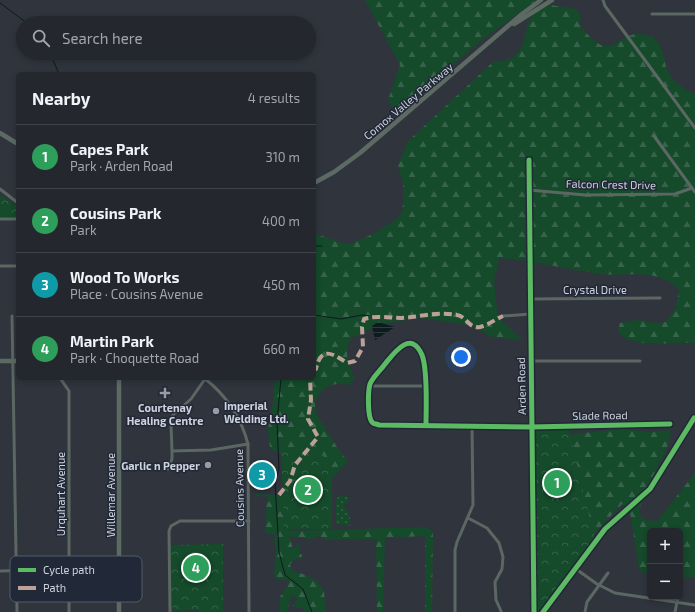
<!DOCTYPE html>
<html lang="en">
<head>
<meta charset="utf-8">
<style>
	body { margin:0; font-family:"Exo 2",sans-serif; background:#30333a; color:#f1f3f6 }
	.controls { position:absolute; right:12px; bottom:12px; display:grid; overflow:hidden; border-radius:6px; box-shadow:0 2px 6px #0003 }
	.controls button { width:36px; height:36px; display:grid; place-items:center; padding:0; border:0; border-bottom:1px solid #41444a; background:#24272e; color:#f1f3f6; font:20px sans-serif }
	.you { position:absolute; left:461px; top:357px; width:14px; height:14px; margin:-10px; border:3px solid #fff; border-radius:50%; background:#1a73e8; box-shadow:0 0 0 6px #1a73e833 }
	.badge { display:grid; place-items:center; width:26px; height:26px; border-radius:50%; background:#1a73e8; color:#fff; font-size:13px; font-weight:700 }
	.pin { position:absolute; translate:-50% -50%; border:2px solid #fff; box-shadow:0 1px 4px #0006 }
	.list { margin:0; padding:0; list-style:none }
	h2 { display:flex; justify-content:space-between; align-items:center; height:52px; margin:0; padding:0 16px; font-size:17px }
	h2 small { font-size:13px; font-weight:400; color:#a3a5aa }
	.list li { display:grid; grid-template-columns:26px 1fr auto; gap:12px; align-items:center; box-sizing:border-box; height:64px; padding:0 16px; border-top:1px solid #41444a }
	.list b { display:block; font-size:15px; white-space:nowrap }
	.list p { margin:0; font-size:13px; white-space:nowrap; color:#a3a5aa }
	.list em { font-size:13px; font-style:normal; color:#a3a5aa }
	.icon { flex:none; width:22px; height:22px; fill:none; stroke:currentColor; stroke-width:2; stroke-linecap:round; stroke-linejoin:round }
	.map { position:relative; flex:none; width:695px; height:612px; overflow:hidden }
	.search { position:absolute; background:#24272e; box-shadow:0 2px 6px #0003; left:16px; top:16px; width:300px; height:44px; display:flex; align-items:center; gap:10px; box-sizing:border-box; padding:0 14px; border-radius:22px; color:#a3a5aa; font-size:15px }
	.panel { position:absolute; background:#24272e; box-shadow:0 2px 6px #0003; left:16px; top:72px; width:300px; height:308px; border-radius:6px }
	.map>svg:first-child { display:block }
</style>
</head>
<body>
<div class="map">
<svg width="695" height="612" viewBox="0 0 695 612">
	<defs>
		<pattern id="forest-firs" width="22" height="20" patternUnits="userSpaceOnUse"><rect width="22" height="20" fill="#154a2b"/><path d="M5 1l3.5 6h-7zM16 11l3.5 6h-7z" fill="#366349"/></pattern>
		<pattern id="park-crowns" width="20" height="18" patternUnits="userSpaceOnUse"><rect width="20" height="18" fill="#154a2b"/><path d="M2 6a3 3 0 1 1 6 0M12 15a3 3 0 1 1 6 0" fill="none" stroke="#366349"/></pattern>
		<pattern id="garden-dots" width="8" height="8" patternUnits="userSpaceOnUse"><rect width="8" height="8" fill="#154a2b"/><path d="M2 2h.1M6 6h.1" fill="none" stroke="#366349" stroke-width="1.8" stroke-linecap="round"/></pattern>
		<pattern id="water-rules" width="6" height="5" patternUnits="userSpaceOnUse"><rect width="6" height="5" fill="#0c1b1d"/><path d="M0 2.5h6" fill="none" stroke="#2e3b3d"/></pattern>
	</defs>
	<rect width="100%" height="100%" fill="#30343d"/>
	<!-- forest -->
	<g fill="url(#forest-firs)">
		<path d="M 365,0 L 537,0 L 483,39 L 396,114 L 388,100 L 400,65 Z"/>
		<path d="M 550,5 L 577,9 L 581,16 L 579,24 C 616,73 616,23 650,36 C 665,42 662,62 669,73 C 674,83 686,90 695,94 L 695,343 C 676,341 627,350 618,331 L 620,323 L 638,320 L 656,323 L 666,322 L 676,307 L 679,289 C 672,284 667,280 658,277 C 640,272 621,276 602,274 C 568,270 533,260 499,258 L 494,283 L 498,317 L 522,340 L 492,337 L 469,325 L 412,317 L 406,320 L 372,326 L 372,328 L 350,339 C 344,354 348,364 355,378 L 349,385 C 339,383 328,383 321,392 C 308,409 319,416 327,431 C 333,442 340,451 348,461 L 332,479 L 331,496 L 283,453 L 274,451 L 270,448 L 268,429 L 273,402 L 275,378 L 314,378 L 314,233 L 342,243 L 350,244 L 373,234 L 395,220 L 402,213 L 403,204 L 403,183 L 398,165 L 408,141 L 493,62 C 499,61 508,61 512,58 C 533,44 518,11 550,5 Z"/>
		<path d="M 622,429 L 651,432 L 669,430 L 671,433 L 666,451 L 646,489 L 639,511 C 641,520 649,521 657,521 L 695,473 L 695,578 L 680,577 L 680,531 L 650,531 L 650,576 L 639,570 L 630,512 L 629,508 L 622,504 L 593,535 L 565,435 Z"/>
		<path d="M 269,496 L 287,497 L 284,519 L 286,529 L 294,531 L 426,527 L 433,532 L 432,612 L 425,612 L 425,536 L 385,538 L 383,612 L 377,612 L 376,539 L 326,540 L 319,536 L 310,539 L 289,536 L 293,549 L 300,543 L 299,553 L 302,555 L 302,559 L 296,558 L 290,564 L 292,571 C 303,573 321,580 324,592 C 325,598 325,606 325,612 L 304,612 L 302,608 L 293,606 L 298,598 L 291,596 L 287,612 L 280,612 L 280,597 L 290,581 L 274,578 L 276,546 L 273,539 L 278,535 L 265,533 L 267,499 Z"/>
	</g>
	<!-- park -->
	<g fill="url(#park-crowns)">
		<path d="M 0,195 L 18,207 L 18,217 L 0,218 Z"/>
		<path d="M 568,426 L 595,540 L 543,612 L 534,612 L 531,427 Z"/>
		<path d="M 321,447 L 332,487 L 332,529 L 284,529 L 283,497 L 255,496 L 256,494 L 283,495 L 281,449 Z"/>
		<path d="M 223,544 L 223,612 L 198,612 L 197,610 L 173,611 L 170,592 L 169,545 Z"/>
	</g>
	<!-- garden -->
	<path fill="url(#garden-dots)" d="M 340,495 L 348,497 L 349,500 L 344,505 L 350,516 L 350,526 L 336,524 L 336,499 Z"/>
	<!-- water -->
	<path fill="url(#water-rules)" d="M 378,322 L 395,327 L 375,340 L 372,326 Z"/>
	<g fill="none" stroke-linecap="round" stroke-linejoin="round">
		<!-- stream -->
		<g stroke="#0c1b1d" stroke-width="1">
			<path d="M 0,3 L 27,23"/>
			<path d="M 50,53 L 59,74"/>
			<path d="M 314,246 L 322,246"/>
			<path d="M 314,315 L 341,319 L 362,315 L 371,316"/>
			<path d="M 281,378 L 277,423 L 279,469 L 275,482 L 279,552 L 285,575 L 303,589 L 312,612"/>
		</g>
		<!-- street -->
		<g stroke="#5b6762" stroke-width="3">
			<path d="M 603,0 L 605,6 L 695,128"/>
			<path d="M 652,14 L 695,14"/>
			<path d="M 654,136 L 695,192"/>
			<path d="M 529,160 L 534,612"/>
			<path d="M 0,189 L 18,203"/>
			<path d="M 529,190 L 585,195 L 675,194 L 692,188"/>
			<path d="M 0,219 L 18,219"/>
			<path d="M 0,266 L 18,266"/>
			<path d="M 530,299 L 660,298"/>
			<path d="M 12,316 L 17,612"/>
			<path d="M 503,316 L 530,314"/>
			<path d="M 530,361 L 640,361"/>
			<path d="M 60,378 L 69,391 L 69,612"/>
			<path d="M 204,378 C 226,395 241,417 248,444 L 249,612"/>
			<path d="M 205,379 L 191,399 L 173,415 L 171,424 L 172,451 L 211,450 L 248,444"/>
			<path d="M 369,386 L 425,386"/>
			<path d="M 426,425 C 426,408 428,370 422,355 C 411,329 394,353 385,364 C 380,371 373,377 370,384 C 368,391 367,419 373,423 C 374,424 377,424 379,425 L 531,427 L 670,424"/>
			<path d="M 168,469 L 172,459 L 172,451"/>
			<path d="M 468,518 L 487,528 L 499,543 L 503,557 L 502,569 L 495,582 L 496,600 L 501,611"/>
			<path d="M 576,569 L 597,584 L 615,593 L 695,605"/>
			<path d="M 0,571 L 119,568"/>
			<path d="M 170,612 L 169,531 L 171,526 L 180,521 L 249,521"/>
			<path d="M 455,612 L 455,550 L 457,542 L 473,505 L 472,426"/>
			<path d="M 585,612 L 587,602 L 608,573"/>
			<path d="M 675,612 L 678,597"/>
		</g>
		<!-- secondary -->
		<g stroke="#5d6a64" stroke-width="4.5">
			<path d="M 514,24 L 552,0"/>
			<path d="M 0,133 L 18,144"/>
			<path d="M 314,183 L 334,172 L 360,153 L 522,14 L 541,0"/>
			<path d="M 0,361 L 18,361"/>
			<path d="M 119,612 L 119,378"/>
			<path d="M 543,612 L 605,529 L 650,489 L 695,416"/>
		</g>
		<!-- quiet -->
		<g stroke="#bda197" stroke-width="4" stroke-dasharray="8 4" stroke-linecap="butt">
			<path d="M 314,365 L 316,369 C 321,346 332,353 347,363 L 355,361 L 363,347 L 362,327 L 364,319 C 377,315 389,318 401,318 C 420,317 438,311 457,315 C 466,316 469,329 480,327 C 488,325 496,319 503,316"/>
			<path d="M 279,495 L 290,481 L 295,465 L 318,437 L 308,419 L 311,400 L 310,378"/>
		</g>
		<defs>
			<g id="cycleway">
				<path d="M 529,160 L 534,612"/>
				<path d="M 426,425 C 426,408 428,370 422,355 C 411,329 394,353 385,364 C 380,371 373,377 370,384 C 368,391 367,419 373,423 C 374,424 377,424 379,425 L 531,427 L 670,424"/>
				<path d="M 543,612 L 605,529 L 650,489 L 694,418"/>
			</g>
		</defs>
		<!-- cycleway casing -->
		<use href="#cycleway" stroke="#212837" stroke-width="8"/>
		<!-- cycleway -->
		<use href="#cycleway" stroke="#5cba63" stroke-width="5"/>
	</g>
	<!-- markers -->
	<g fill="#979ba5" stroke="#212837" stroke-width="1.5">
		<path d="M163 387h4v4h4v4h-4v4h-4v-4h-4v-4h4z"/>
		<circle cx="216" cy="411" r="4"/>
		<circle cx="208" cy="465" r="4"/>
	</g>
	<g text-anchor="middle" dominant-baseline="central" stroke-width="3" stroke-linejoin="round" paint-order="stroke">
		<!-- street labels -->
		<g font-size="11" fill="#ced3dd" stroke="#212837">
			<text transform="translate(408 101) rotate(-40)">Comox Valley Parkway</text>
			<text transform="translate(611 184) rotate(1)">Falcon Crest Drive</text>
			<text x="595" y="289">Crystal Drive</text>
			<text transform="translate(521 386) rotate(-91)">Arden Road</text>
			<text transform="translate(600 415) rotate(-1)">Slade Road</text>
			<text transform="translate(239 488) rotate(-91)">Cousins Avenue</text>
			<text transform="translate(60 494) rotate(-90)">Urquhart Avenue</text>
			<text transform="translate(110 495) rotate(-90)">Willemar Avenue</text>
		</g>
		<!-- poi labels -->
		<g font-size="11" font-weight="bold" fill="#ced3dd" stroke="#212837" text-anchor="start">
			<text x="224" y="405">Imperial<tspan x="224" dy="13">Welding Ltd.</tspan></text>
			<text x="165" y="407" text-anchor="middle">Courtenay<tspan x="165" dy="13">Healing Centre</tspan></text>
			<text x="200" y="465" text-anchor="end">Garlic n Pepper</text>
		</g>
	</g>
	<!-- legend -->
	<rect x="10" y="556" width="132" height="46" rx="6" fill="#212837" stroke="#555b69" stroke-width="1"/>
	<rect x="18" y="568" width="18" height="4" fill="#5cba63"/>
	<rect x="18" y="586" width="18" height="4" fill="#bda197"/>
	<g font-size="11" fill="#ced3dd">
		<text x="43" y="574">Cycle path</text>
		<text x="43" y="592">Path</text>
	</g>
</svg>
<div class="controls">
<button>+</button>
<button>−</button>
</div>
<div class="you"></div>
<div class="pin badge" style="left:557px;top:483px;background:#2e9e5b">1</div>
<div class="pin badge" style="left:308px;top:490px;background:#2e9e5b">2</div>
<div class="pin badge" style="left:262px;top:475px;background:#0f9aa8">3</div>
<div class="pin badge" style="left:196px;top:568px;background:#2e9e5b">4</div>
<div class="search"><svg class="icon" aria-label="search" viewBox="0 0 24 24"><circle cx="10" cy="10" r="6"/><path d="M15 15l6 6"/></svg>Search here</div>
<section class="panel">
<h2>Nearby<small>4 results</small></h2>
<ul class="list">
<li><span class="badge" style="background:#2e9e5b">1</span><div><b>Capes Park</b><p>Park · Arden Road</p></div><em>310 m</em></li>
<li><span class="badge" style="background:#2e9e5b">2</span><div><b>Cousins Park</b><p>Park</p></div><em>400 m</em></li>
<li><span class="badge" style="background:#0f9aa8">3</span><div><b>Wood To Works</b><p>Place · Cousins Avenue</p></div><em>450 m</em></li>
<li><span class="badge" style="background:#2e9e5b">4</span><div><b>Martin Park</b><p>Park · Choquette Road</p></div><em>660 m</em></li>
</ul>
</section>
</div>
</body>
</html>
